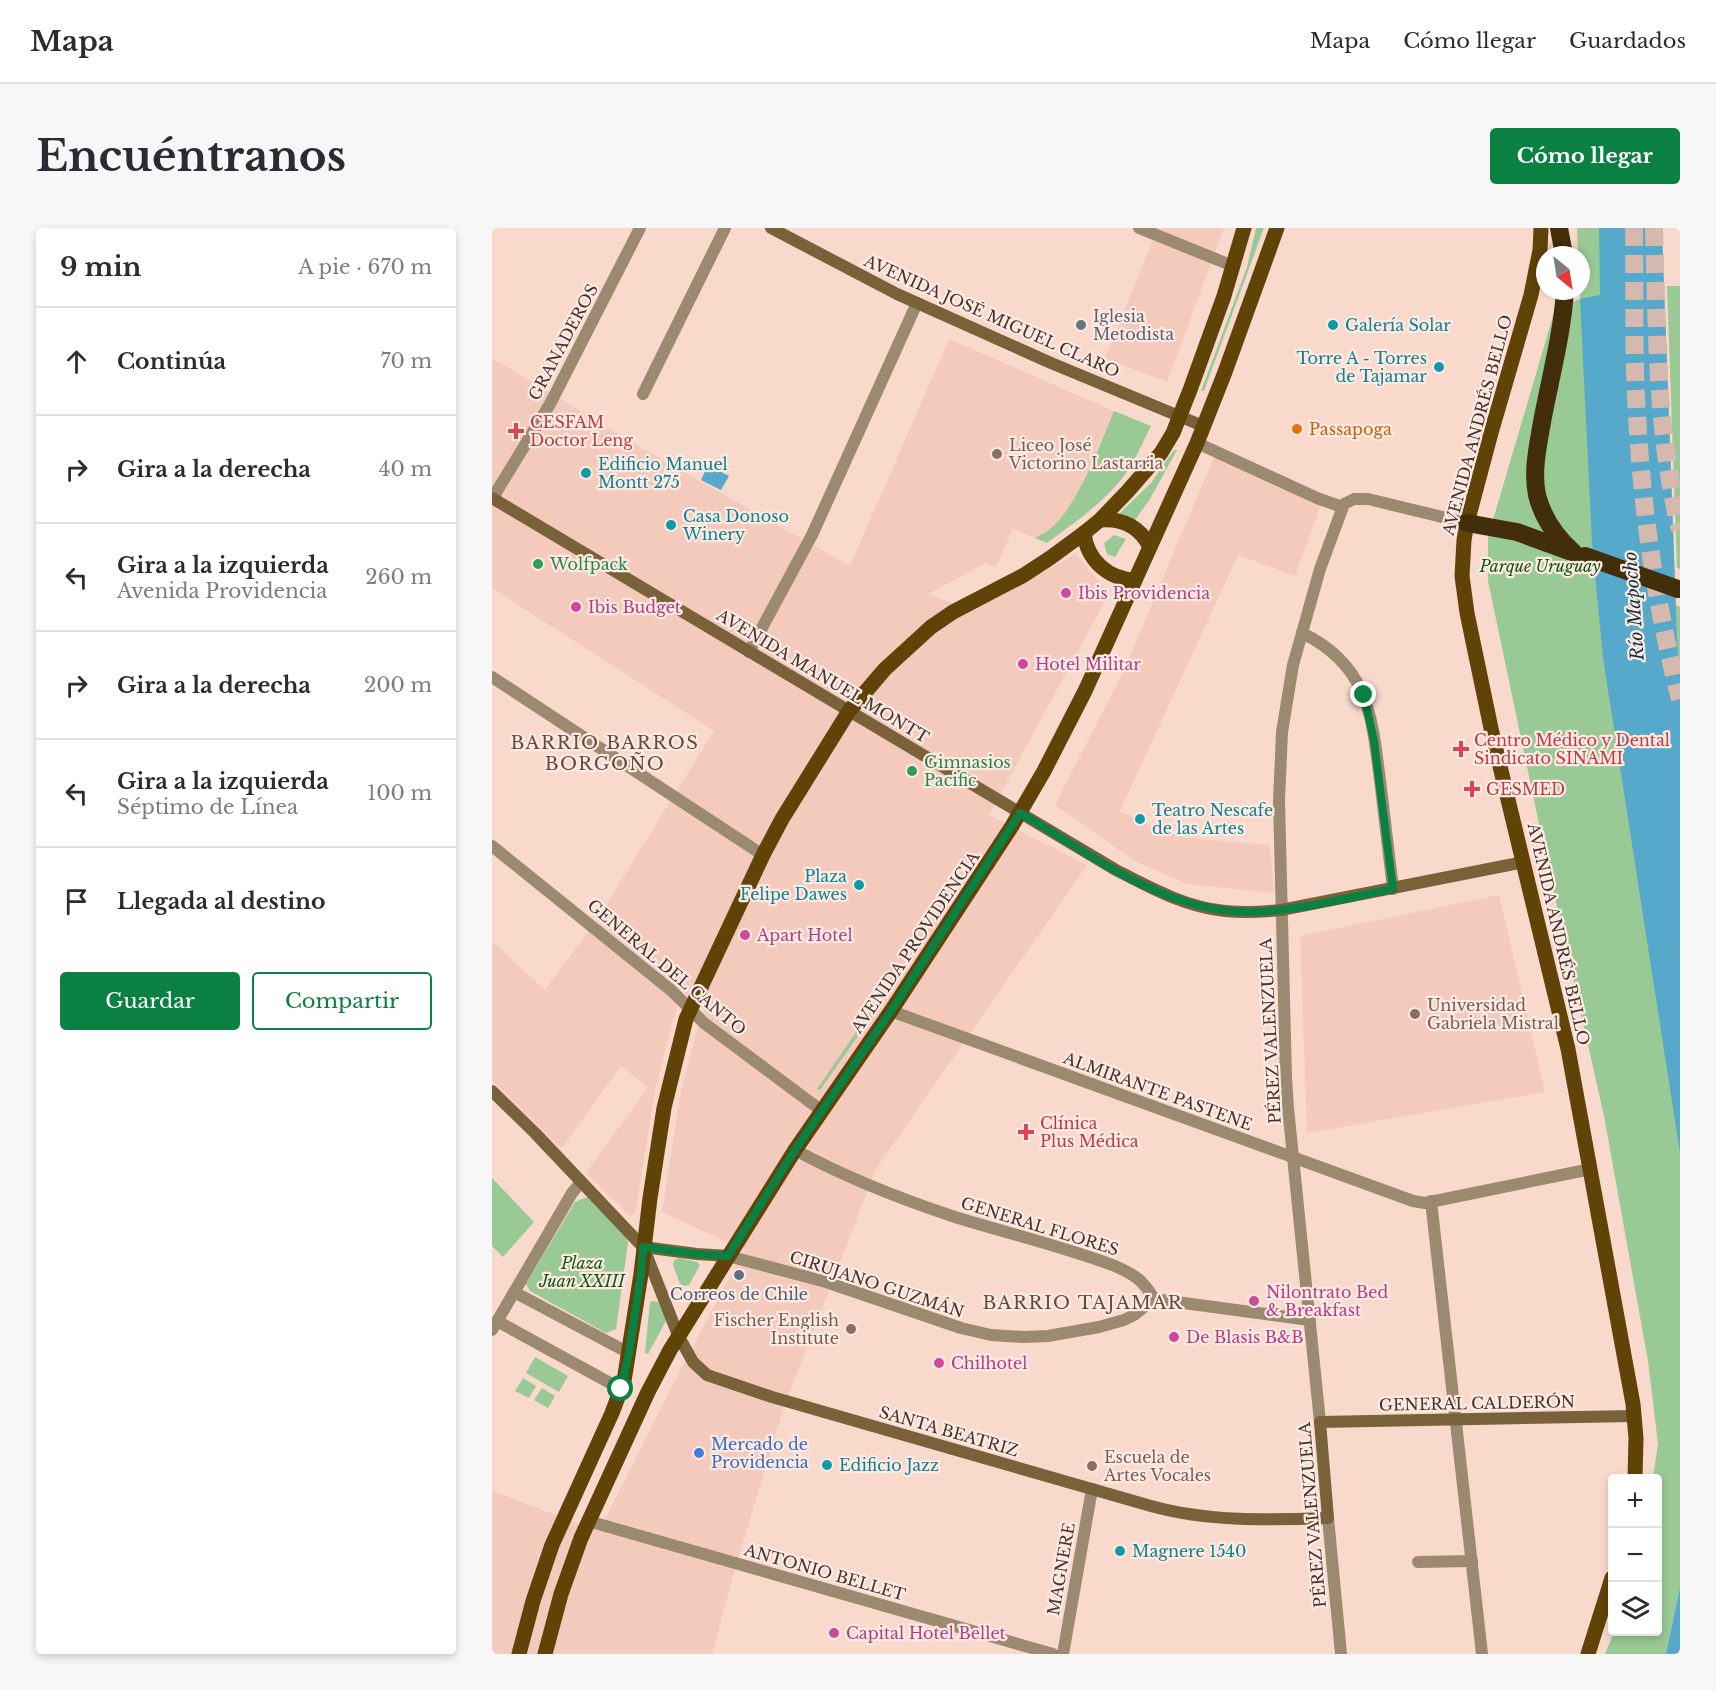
<!DOCTYPE html>
<html lang="es">
<head>
<meta charset="utf-8">
<style>
	body { margin:0; font-family:"Libre Baskerville",serif; background:#f7f7f7; color:#2b2b33 }
	.controls { position:absolute; right:18px; bottom:18px; display:grid; overflow:hidden; border-radius:6px; box-shadow:0 3px 9px #0003 }
	.controls button { width:54px; height:54px; display:grid; place-items:center; padding:0; border:0; border-bottom:2px solid #e1e1e2; background:#fff; color:#2b2b33; font:30px sans-serif }
	.compass { position:absolute; left:1044px; top:18px; width:54px; height:54px; border-radius:50%; background:#fff; box-shadow:0 3px 9px #0003; rotate:150deg }
	.stop { position:absolute; width:18px; height:18px; margin:-14px; border:4px solid #0b8043; border-radius:50%; background:#fff }
	.stop.end { background:#0b8043; border-color:#fff; box-shadow:0 2px 6px #0008 }
	.list { margin:0; padding:0; list-style:none }
	h2 { display:flex; justify-content:space-between; align-items:center; height:78px; margin:0; padding:0 24px; font-size:26px }
	h2 small { font-size:20px; font-weight:400; color:#7c7c81 }
	.list li { display:grid; grid-template-columns:39px 1fr auto; gap:18px; align-items:center; box-sizing:border-box; height:108px; padding:0 24px; border-top:2px solid #e1e1e2 }
	.list b { display:block; font-size:22px; white-space:nowrap }
	.list p { margin:0; font-size:20px; white-space:nowrap; color:#7c7c81 }
	.list em { font-size:20px; font-style:normal; color:#7c7c81 }
	.actions { display:flex; gap:12px; padding:18px 24px }
	.actions a { flex:1; padding:14px 0; border:2px solid #0b8043; border-radius:6px; text-align:center; font-size:21px; color:#0b8043 }
	.actions .main { background:#0b8043; color:#fff }
	.icon { flex:none; width:33px; height:33px; fill:none; stroke:currentColor; stroke-width:2; stroke-linecap:round; stroke-linejoin:round }
	.map { position:relative; flex:none; width:1188px; height:1426px; overflow:hidden; border-radius:6px }
	header { display:flex; align-items:center; gap:36px; box-sizing:border-box; height:84px; padding:0 30px; background:#fff; border-bottom:2px solid #e1e1e2 }
	header strong { font-size:28px }
	nav { display:flex; gap:33px; margin-inline-start:auto; font-size:21px }
	.intro { display:flex; align-items:center; justify-content:space-between; box-sizing:border-box; height:144px; padding:0 36px }
	h1 { margin:0; font-size:42px }
	.button { padding:15px 27px; border-radius:6px; background:#0b8043; color:#fff; font-size:21px; font-weight:700 }
	main { display:flex; gap:36px; padding:0 36px }
	aside { flex:1; background:#fff; border-radius:6px; box-shadow:0 3px 9px #0003 }
	.map>svg:first-child { display:block }
</style>
</head>
<body>
<header>
<strong>Mapa</strong>
<nav><a>Mapa</a><a>Cómo llegar</a><a>Guardados</a></nav>
</header>
<div class="intro"><h1>Encuéntranos</h1><a class="button">Cómo llegar</a></div>
<main>
<aside>
<h2>9 min<small>A pie · 670 m</small></h2>
<ul class="list">
<li><svg class="icon" aria-label="ahead" viewBox="0 0 24 24"><path d="M12 20V5M6 11l6-6 6 6"/></svg><div><b>Continúa</b></div><em>70 m</em></li>
<li><svg class="icon" aria-label="right" viewBox="0 0 24 24"><path d="M7 20v-9h11M14 6l5 5-5 5"/></svg><div><b>Gira a la derecha</b></div><em>40 m</em></li>
<li><svg class="icon" aria-label="left" viewBox="0 0 24 24"><path d="M17 20v-9H6M10 6l-5 5 5 5"/></svg><div><b>Gira a la izquierda</b><p>Avenida Providencia</p></div><em>260 m</em></li>
<li><svg class="icon" aria-label="right" viewBox="0 0 24 24"><path d="M7 20v-9h11M14 6l5 5-5 5"/></svg><div><b>Gira a la derecha</b></div><em>200 m</em></li>
<li><svg class="icon" aria-label="left" viewBox="0 0 24 24"><path d="M17 20v-9H6M10 6l-5 5 5 5"/></svg><div><b>Gira a la izquierda</b><p>Séptimo de Línea</p></div><em>100 m</em></li>
<li><svg class="icon" aria-label="arrive" viewBox="0 0 24 24"><path d="M6 21V4h12l-3 4 3 4H6"/></svg><div><b>Llegada al destino</b></div></li>
</ul>
<div class="actions"><a class="main">Guardar</a><a>Compartir</a></div>
</aside>
<div class="map">
<svg width="1188" height="1426" viewBox="0 0 1188 1426">
	<rect width="100%" height="100%" fill="#fad9cd"/>
	<!-- built -->
	<g fill="#f3cabc">
		<path d="M 647,0 L 732,0 L 675,154 L 613,130 L 663,7 Z"/>
		<path d="M 457,111 L 622,183 L 584,270 L 571,287 L 558,301 L 543,310 L 521,301 L 504,339 L 494,335 L 436,366 L 480,383 L 584,326 L 617,366 L 497,587 L 595,637 L 384,941 L 290,1184 L 241,1348 L 220,1426 L 0,1426 L 0,1263 L 107,1303 L 189,1141 L 252,1022 L 170,984 L 188,868 L 204,805 L 212,781 L 104,693 L 222,503 L 0,360 L 0,130 L 174,234 L 358,338 Z"/>
		<path d="M 723,227 L 829,276 L 803,348 L 746,327 L 628,583 L 650,594 L 694,610 L 778,617 L 782,665 L 695,656 L 643,633 L 563,577 L 632,442 Z"/>
		<path d="M 1007,667 L 1053,864 L 815,905 L 808,708 Z"/>
		<path d="M 97,703 L 182,771 L 186,777 L 180,795 L 163,862 L 144,980 L 143,985 L 138,988 L 94,945 L 156,859 L 129,838 L 69,921 L 0,852 L 0,713 L 53,762 Z"/>
	</g>
	<!-- green -->
	<g fill="#99c995">
		<path d="M 764,0 L 772,0 L 712,163 L 709,163 L 755,39 Z"/>
		<path d="M 1085,0 L 1168,0 L 1175,128 L 1184,377 L 1188,379 L 1188,446 L 1186,432 L 1188,505 L 1188,1359 L 1174,1426 L 1113,1426 L 1122,1404 L 1166,1404 L 1166,1250 L 1161,1250 L 1166,1216 L 1156,1133 L 1112,888 L 1055,634 L 996,353 L 996,309 L 1063,81 L 1088,71 L 1089,27 L 1086,27 Z"/>
		<path d="M 1175,58 L 1188,58 L 1188,341 L 1185,340 Z"/>
		<path d="M 622,183 L 659,198 C 652,211 647,224 640,236 C 620,269 586,292 555,315 L 543,310 C 548,307 555,304 559,300 C 587,276 607,218 622,183 Z"/>
		<path d="M 682,222 L 685,222 L 658,271 L 643,292 L 627,286 L 659,255 Z"/>
		<path d="M 622,307 L 634,311 L 623,329 L 615,326 L 612,315 Z"/>
		<path d="M 400,752 L 404,754 L 328,862 L 325,861 Z"/>
		<path d="M 0,950 L 42,994 L 11,1029 L 0,1018 Z"/>
		<path d="M 95,969 L 134,1008 L 136,1015 L 124,1101 L 114,1105 L 38,1063 L 34,1056 L 83,974 Z"/>
		<path d="M 187,1030 L 205,1034 L 208,1037 L 197,1057 L 192,1058 L 188,1056 L 181,1037 L 182,1032 Z"/>
		<path d="M 162,1073 L 166,1074 L 175,1091 L 156,1126 L 153,1125 L 158,1074 Z"/>
		<path d="M 43,1129 L 76,1148 L 67,1164 L 34,1145 Z"/>
		<path d="M 31,1150 L 44,1158 L 37,1170 L 23,1163 Z"/>
		<path d="M 50,1160 L 63,1168 L 56,1180 L 42,1172 Z"/>
	</g>
	<!-- water -->
	<g fill="#56a9cb">
		<path d="M 1107,0 L 1170,0 L 1185,414 L 1188,446 L 1188,925 L 1111,430 L 1100,315 L 1088,71 L 1108,67 Z"/>
		<path d="M 216,237 L 237,248 L 229,262 L 209,252 Z"/>
		<path d="M 1188,1359 L 1188,1426 L 1174,1426 Z"/>
	</g>
	<g fill="none" stroke-linecap="round" stroke-linejoin="round">
		<!-- highway-tunnel -->
		<g stroke="#d5b8ae" stroke-width="18" stroke-dasharray="18 9" stroke-linecap="butt">
			<path d="M 1142,0 C 1143,62 1141,125 1145,187 C 1150,283 1164,378 1188,471"/>
			<path d="M 1162,0 C 1165,101 1164,203 1188,302"/>
		</g>
		<!-- street -->
		<g stroke="#9c8a70" stroke-width="12">
			<path d="M 647,0 L 741,38"/>
			<path d="M 151,166 L 233,0"/>
			<path d="M 705,215 L 825,270 L 850,279"/>
			<path d="M 0,271 L 58,176 L 148,0"/>
			<path d="M 810,405 C 879,438 880,492 889,560 C 893,594 897,627 901,661"/>
			<path d="M 257,424 L 320,307 L 425,75"/>
			<path d="M 0,449 L 271,627"/>
			<path d="M 0,618 L 180,763 L 212,795 L 330,883"/>
			<path d="M 399,783 L 921,973 L 933,975 L 1099,941"/>
			<path d="M 303,922 C 353,949 406,970 460,988 C 514,1005 570,1018 623,1038 C 643,1047 651,1052 662,1071"/>
			<path d="M 939,973 L 990,1426"/>
			<path d="M 236,1028 L 334,1054 L 469,1100 L 499,1107 L 532,1109 L 556,1108 L 607,1099 L 632,1092 L 642,1087 L 662,1071"/>
			<path d="M 22,1064 L 137,1125"/>
			<path d="M 662,1071 L 818,1092"/>
			<path d="M 5,1093 L 129,1161"/>
			<path d="M 0,1102 L 80,965 L 89,954"/>
			<path d="M 828,1194 L 796,880 L 794,850 L 787,573 L 790,504 L 801,437 L 828,341 L 852,276 L 862,271 L 876,271 L 975,295"/>
			<path d="M 836,1290 L 849,1426"/>
			<path d="M 96,1293 L 561,1426"/>
			<path d="M 926,1334 L 980,1333"/>
			<path d="M 571,1426 L 600,1261"/>
		</g>
		<!-- secondary -->
		<g stroke="#796139" stroke-width="12">
			<path d="M 279,0 L 405,66 L 559,135 L 711,198"/>
			<path d="M 0,270 L 624,642 C 659,660 693,679 733,683 C 752,685 771,684 789,682 L 1032,634"/>
			<path d="M 0,863 L 43,905 L 151,1019 L 205,1026 L 236,1028"/>
			<path d="M 153,1023 L 186,1107 L 201,1134 L 215,1147 L 280,1169 L 659,1278 C 716,1294 777,1292 836,1290 L 828,1194 L 1142,1188"/>
		</g>
		<!-- primary -->
		<g stroke="#614307" stroke-width="15">
			<path d="M 1049,0 L 1048,22 L 1039,67 L 999,205 L 975,295 L 972,312 L 970,348 L 975,385 L 1000,505 L 1076,821 L 1141,1176 L 1144,1210 L 1143,1250"/>
			<path d="M 608,292 C 630,290 648,299 658,319"/>
			<path d="M 592,305 C 595,332 616,351 643,352"/>
			<path d="M 27,1426 L 41,1373 L 60,1317 L 120,1185 L 132,1153 L 149,1046 L 158,970 L 172,880 L 194,791 L 271,627 L 290,591 L 357,483 L 393,441 L 439,399 L 461,384 L 532,347 L 558,330 L 592,305 L 608,292 L 635,264 L 669,225 L 681,205 L 698,162 L 732,68 L 752,0"/>
			<path d="M 53,1426 L 69,1366 L 89,1310 L 156,1164 L 178,1122 L 303,922 L 399,783 L 520,598 L 552,543 L 593,463 L 705,215 L 733,144 L 785,0"/>
			<path d="M 1096,1426 L 1120,1350"/>
		</g>
		<!-- highway -->
		<g stroke="#422e0a" stroke-width="18">
			<path d="M 1067,0 L 1072,27"/>
			<path d="M 1073,63 C 1070,107 1058,151 1050,194 C 1046,218 1040,243 1045,267 C 1051,291 1064,309 1082,325"/>
			<path d="M 975,295 L 1025,304 L 1077,323"/>
		</g>
		<!-- highway-bridge -->
		<path stroke="#422e0a" stroke-width="18" d="M 1093,328 L 1186,361"/>
	</g>
	<g fill="none" stroke-linecap="round" stroke-linejoin="round">
		<!-- route -->
		<path stroke="#0b8043" stroke-width="8" d="M 129,1161 L 137,1125 L 149,1046 L 151,1019 L 205,1026 L 236,1028 L 303,922 L 399,783 L 528,585 C 601,627 674,686 761,684 C 807,683 857,669 901,661 L 882,513 L 872,467"/>
	</g>
	<!-- markers -->
	<circle fill="#6b7280" stroke="#feeae2" stroke-width="2" cx="589" cy="97" r="6"/>
	<g fill="#0f9aa8" stroke="#feeae2" stroke-width="2">
		<circle cx="841" cy="97" r="6"/>
		<circle cx="947" cy="139" r="6"/>
		<circle cx="94" cy="245" r="6"/>
		<circle cx="179" cy="297" r="6"/>
		<circle cx="648" cy="591" r="6"/>
		<circle cx="367" cy="657" r="6"/>
		<circle cx="335" cy="1237" r="6"/>
		<circle cx="628" cy="1323" r="6"/>
	</g>
	<circle fill="#e8710a" stroke="#feeae2" stroke-width="2" cx="805" cy="201" r="6"/>
	<g fill="#e0444e" stroke="#feeae2" stroke-width="2">
		<path d="M21 194h6v6h6v6h-6v6h-6v-6h-6v-6h6z"/>
		<path d="M966 512h6v6h6v6h-6v6h-6v-6h-6v-6h6z"/>
		<path d="M977 552h6v6h6v6h-6v6h-6v-6h-6v-6h6z"/>
		<path d="M531 895h6v6h6v6h-6v6h-6v-6h-6v-6h6z"/>
	</g>
	<g fill="#8d6e63" stroke="#feeae2" stroke-width="2">
		<circle cx="505" cy="226" r="6"/>
		<circle cx="923" cy="786" r="6"/>
		<circle cx="359" cy="1101" r="6"/>
		<circle cx="600" cy="1238" r="6"/>
	</g>
	<g fill="#2e9e5b" stroke="#feeae2" stroke-width="2">
		<circle cx="46" cy="336" r="6"/>
		<circle cx="420" cy="543" r="6"/>
	</g>
	<g fill="#d1479c" stroke="#feeae2" stroke-width="2">
		<circle cx="574" cy="365" r="6"/>
		<circle cx="84" cy="379" r="6"/>
		<circle cx="531" cy="436" r="6"/>
		<circle cx="253" cy="707" r="6"/>
		<circle cx="762" cy="1073" r="6"/>
		<circle cx="682" cy="1109" r="6"/>
		<circle cx="447" cy="1135" r="6"/>
		<circle cx="342" cy="1405" r="6"/>
	</g>
	<circle fill="#5c6f8a" stroke="#feeae2" stroke-width="2" cx="247" cy="1047" r="6"/>
	<circle fill="#3f7fe0" stroke="#feeae2" stroke-width="2" cx="207" cy="1225" r="6"/>
	<g text-anchor="middle" dominant-baseline="central" stroke-width="4.5" stroke-linejoin="round" paint-order="stroke">
		<!-- street labels -->
		<g font-size="16" fill="#433631" stroke="#feeae2">
			<text transform="translate(500 88) rotate(24)">AVENIDA JOSÉ MIGUEL CLARO</text>
			<text transform="translate(71 114) rotate(-62)">GRANADEROS</text>
			<text transform="translate(985 197) rotate(-75)">AVENIDA ANDRÉS BELLO</text>
			<text transform="translate(331 448) rotate(31)">AVENIDA MANUEL MONTT</text>
			<text transform="translate(1067 706) rotate(77)">AVENIDA ANDRÉS BELLO</text>
			<text transform="translate(423 714) rotate(-56)">AVENIDA PROVIDENCIA</text>
			<text transform="translate(175 739) rotate(40)">GENERAL DEL CANTO</text>
			<text transform="translate(778 803) rotate(-93)">PÉREZ VALENZUELA</text>
			<text transform="translate(666 863) rotate(20)">ALMIRANTE PASTENE</text>
			<text transform="translate(548 998) rotate(17)">GENERAL FLORES</text>
			<text transform="translate(385 1056) rotate(18)">CIRUJANO GUZMÁN</text>
			<text transform="translate(985 1175) rotate(-1)">GENERAL CALDERÓN</text>
			<text transform="translate(457 1203) rotate(16)">SANTA BEATRIZ</text>
			<text transform="translate(820 1287) rotate(-95)">PÉREZ VALENZUELA</text>
			<text transform="translate(569 1341) rotate(-80)">MAGNERE</text>
			<text transform="translate(333 1344) rotate(16)">ANTONIO BELLET</text>
		</g>
		<!-- worship labels -->
		<g font-size="16" fill="#5b616d" stroke="#feeae2" text-anchor="start">
			<text x="601" y="88">Iglesia<tspan x="601" dy="18">Metodista</tspan></text>
		</g>
		<!-- culture labels -->
		<g font-size="16" fill="#0d838f" stroke="#feeae2" text-anchor="start">
			<text x="853" y="97">Galería Solar</text>
			<text x="935" y="130" text-anchor="end">Torre A - Torres<tspan x="935" dy="18">de Tajamar</tspan></text>
			<text x="106" y="236">Edificio Manuel<tspan x="106" dy="18">Montt 275</tspan></text>
			<text x="191" y="288">Casa Donoso<tspan x="191" dy="18">Winery</tspan></text>
			<text x="660" y="582">Teatro Nescafe<tspan x="660" dy="18">de las Artes</tspan></text>
			<text x="355" y="648" text-anchor="end">Plaza<tspan x="355" dy="18">Felipe Dawes</tspan></text>
			<text x="347" y="1237">Edificio Jazz</text>
			<text x="640" y="1323">Magnere 1540</text>
		</g>
		<!-- health labels -->
		<g font-size="16" fill="#be3a42" stroke="#feeae2" text-anchor="start">
			<text x="38" y="194">CESFAM<tspan x="38" dy="18">Doctor Leng</tspan></text>
			<text x="982" y="512">Centro Médico y Dental<tspan x="982" dy="18">Sindicato SINAMI</tspan></text>
			<text x="994" y="561">GESMED</text>
			<text x="548" y="895">Clínica<tspan x="548" dy="18">Plus Médica</tspan></text>
		</g>
		<!-- food labels -->
		<g font-size="16" fill="#c56008" stroke="#feeae2" text-anchor="start">
			<text x="817" y="201">Passapoga</text>
		</g>
		<!-- education labels -->
		<g font-size="16" fill="#785e54" stroke="#feeae2" text-anchor="start">
			<text x="517" y="217">Liceo José<tspan x="517" dy="18">Victorino Lastarria</tspan></text>
			<text x="935" y="777">Universidad<tspan x="935" dy="18">Gabriela Mistral</tspan></text>
			<text x="347" y="1092" text-anchor="end">Fischer English<tspan x="347" dy="18">Institute</tspan></text>
			<text x="612" y="1229">Escuela de<tspan x="612" dy="18">Artes Vocales</tspan></text>
		</g>
		<!-- leisure labels -->
		<g font-size="16" fill="#27864d" stroke="#feeae2" text-anchor="start">
			<text x="58" y="336">Wolfpack</text>
			<text x="432" y="534">Gimnasios<tspan x="432" dy="18">Pacific</tspan></text>
		</g>
		<!-- park labels -->
		<g font-size="16" font-style="italic" fill="#105910" stroke="#feeae2">
			<text x="1048" y="338">Parque Uruguay</text>
			<text x="90" y="1035">Plaza<tspan x="90" dy="18">Juan XXIII</tspan></text>
		</g>
		<!-- hotel labels -->
		<g font-size="16" fill="#b23c85" stroke="#feeae2" text-anchor="start">
			<text x="586" y="365">Ibis Providencia</text>
			<text x="96" y="379">Ibis Budget</text>
			<text x="543" y="436">Hotel Militar</text>
			<text x="265" y="707">Apart Hotel</text>
			<text x="774" y="1064">Nilontrato Bed<tspan x="774" dy="18">&amp; Breakfast</tspan></text>
			<text x="694" y="1109">De Blasis B&amp;B</text>
			<text x="459" y="1135">Chilhotel</text>
			<text x="354" y="1405">Capital Hotel Bellet</text>
		</g>
		<!-- service labels -->
		<g font-size="16" fill="#4e5e75" stroke="#feeae2">
			<text x="247" y="1066">Correos de Chile</text>
		</g>
		<!-- shop labels -->
		<g font-size="16" fill="#366cbe" stroke="#feeae2" text-anchor="start">
			<text x="219" y="1216">Mercado de<tspan x="219" dy="18">Providencia</tspan></text>
		</g>
		<!-- water labels -->
		<g font-size="18" font-style="italic" fill="#0b3241" stroke="#feeae2">
			<text transform="translate(1142 378) rotate(-94)">Río Mapocho</text>
		</g>
		<!-- neighbourhood labels -->
		<g font-size="18" letter-spacing="1.5" fill="#654a40" stroke="#feeae2">
			<text x="113" y="515">BARRIO BARROS<tspan x="113" dy="21">BORGOÑO</tspan></text>
			<text x="591" y="1075">BARRIO TAJAMAR</text>
		</g>
	</g>
</svg>
<div class="controls">
<button>+</button>
<button>−</button>
<button><svg class="icon" aria-label="layers" viewBox="0 0 24 24"><path d="M12 4l9 5-9 5-9-5zM3 14l9 5 9-5"/></svg></button>
</div>
<svg class="compass" viewBox="-18 -18 36 36"><path d="M0-13l5 13h-10z" fill="#e53935"/><path d="M0 13l5-13h-10z" fill="#7c7c81"/></svg>
<div class="stop" style="left:129px;top:1161px"></div>
<div class="stop end" style="left:872px;top:467px"></div>
</div>
</main>
</body>
</html>
